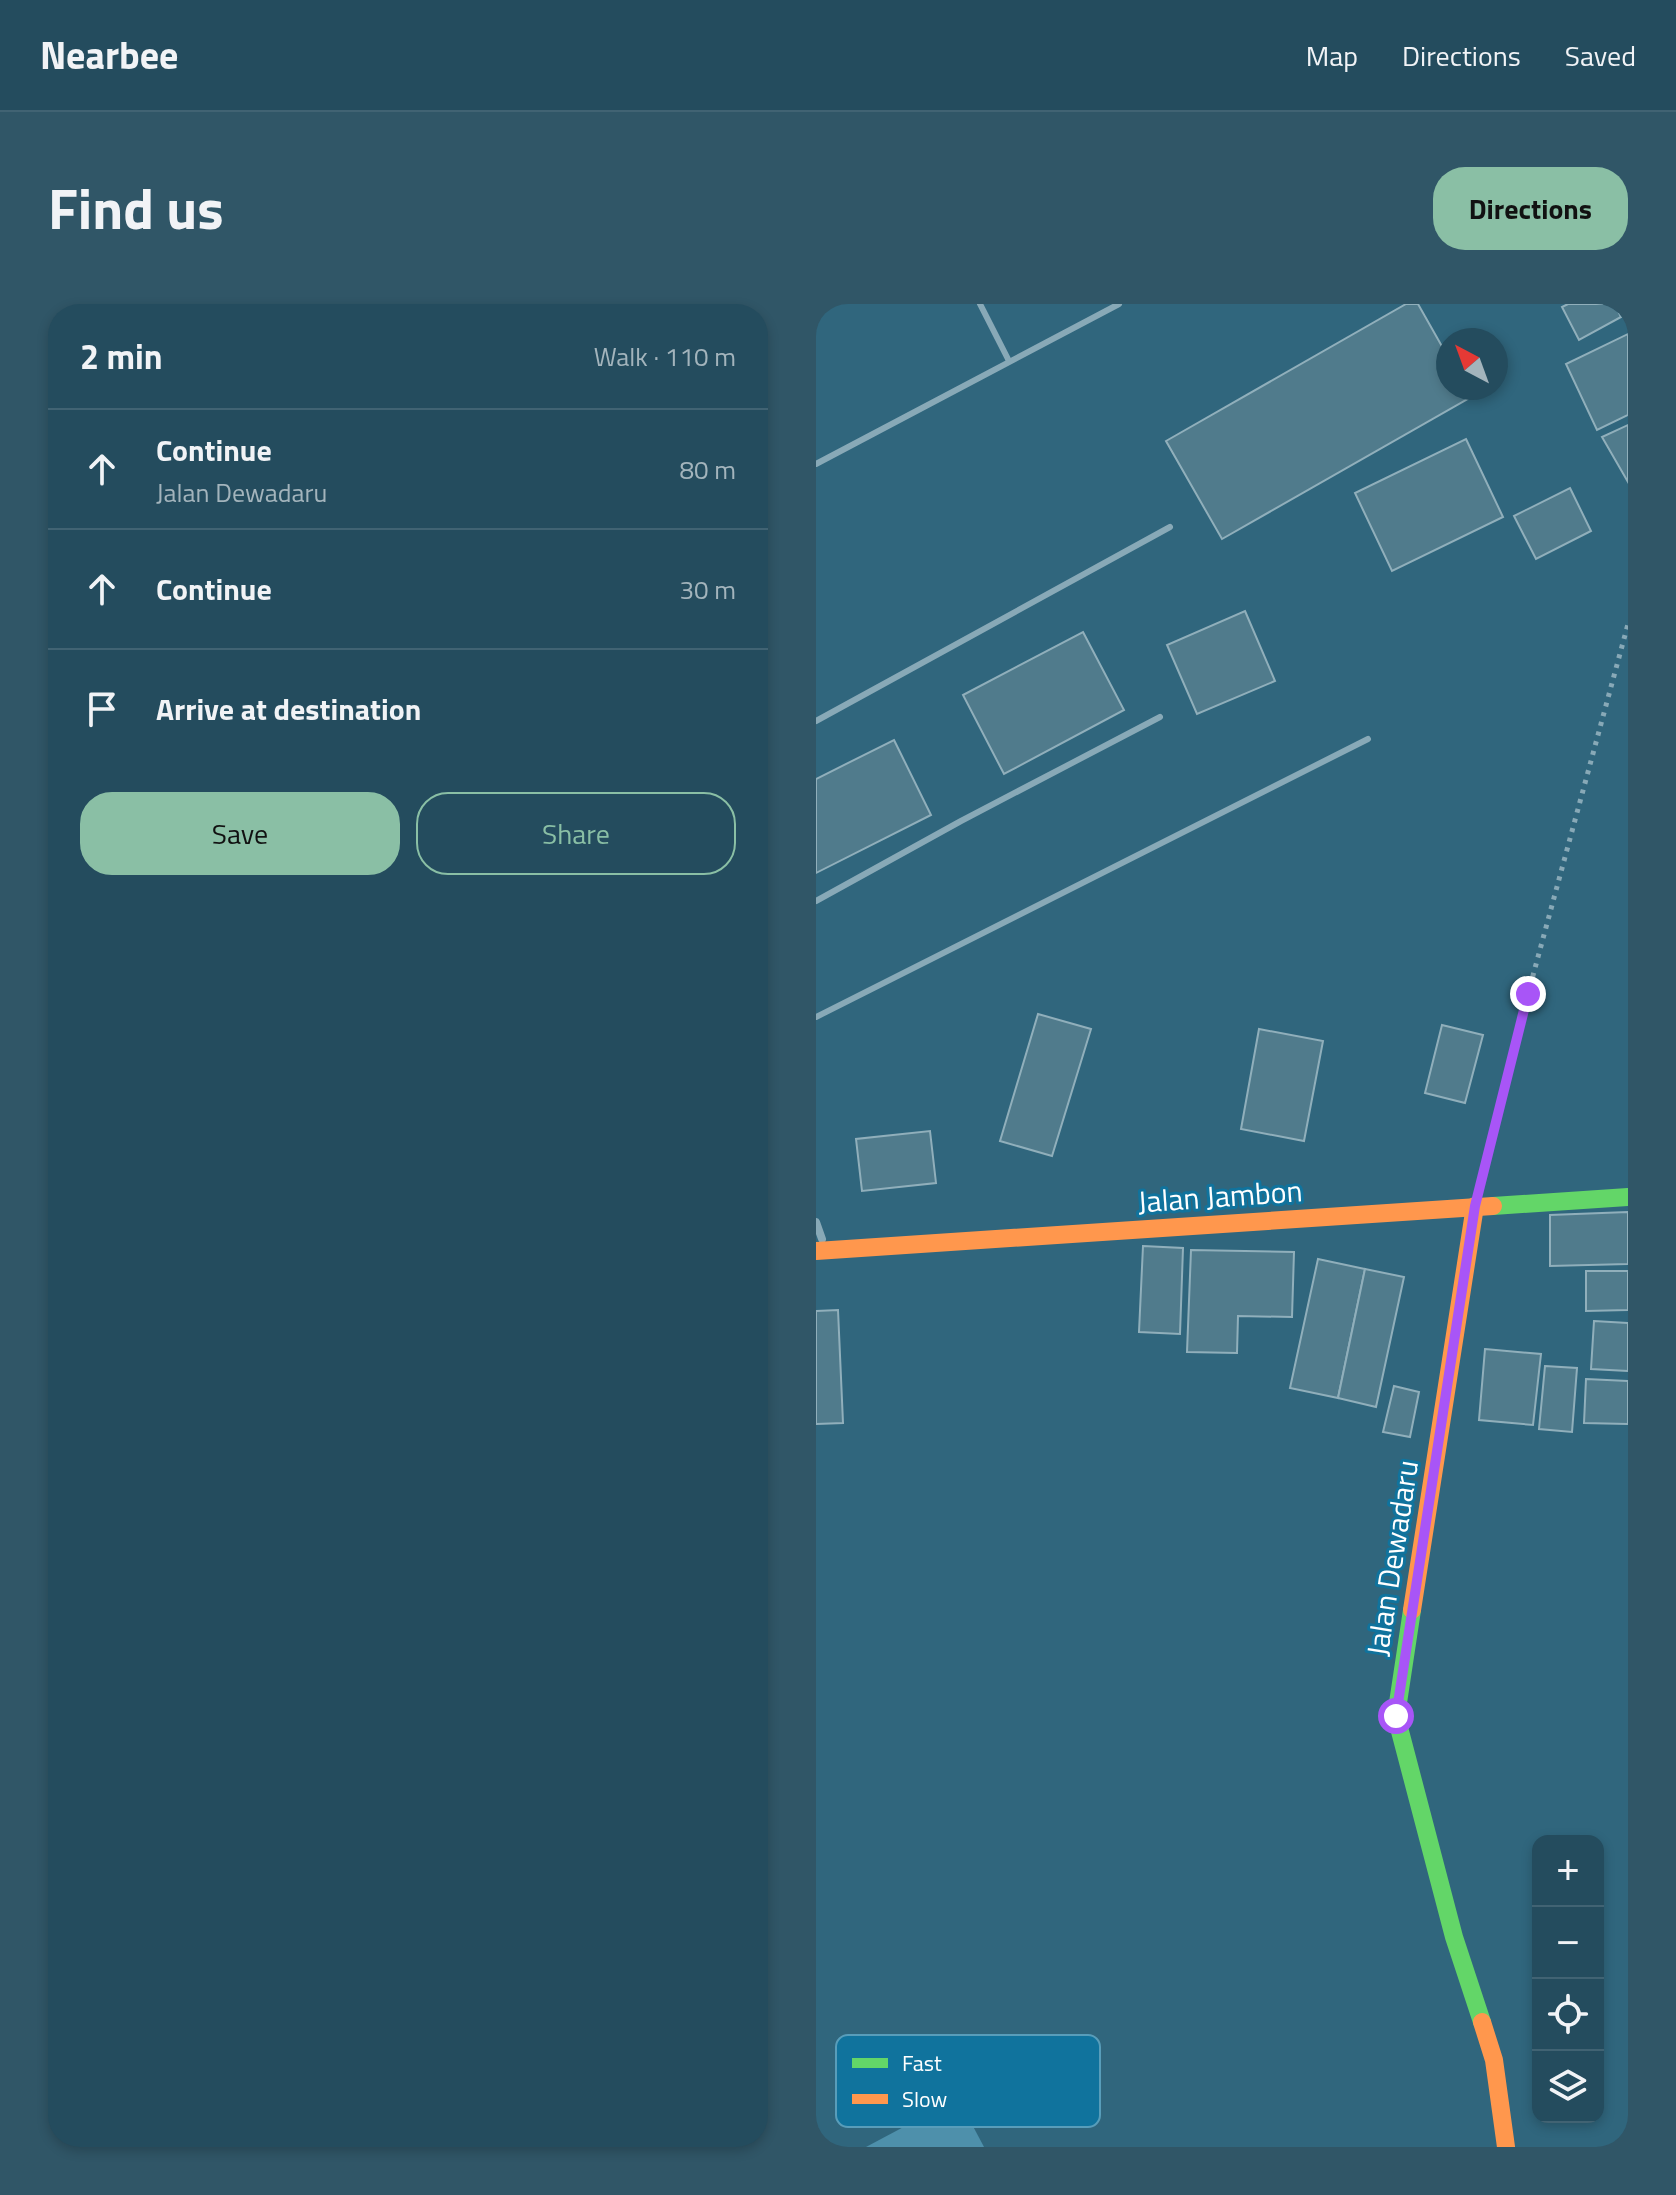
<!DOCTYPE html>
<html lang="en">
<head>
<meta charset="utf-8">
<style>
	body { margin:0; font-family:"Titillium Web",sans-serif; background:#305667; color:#f1f3f6 }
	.controls { position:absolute; right:24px; bottom:24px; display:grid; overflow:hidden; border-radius:16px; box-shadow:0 4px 12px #0003 }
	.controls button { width:72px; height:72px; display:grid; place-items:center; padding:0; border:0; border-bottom:2px solid #416373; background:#244c5e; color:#f1f3f6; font:40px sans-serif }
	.compass { position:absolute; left:620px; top:24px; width:72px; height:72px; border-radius:50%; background:#244c5e; box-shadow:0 4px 12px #0003; rotate:319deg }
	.stop { position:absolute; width:24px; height:24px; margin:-18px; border:6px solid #a855f7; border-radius:50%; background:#fff }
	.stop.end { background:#a855f7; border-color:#fff; box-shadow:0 2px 8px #0008 }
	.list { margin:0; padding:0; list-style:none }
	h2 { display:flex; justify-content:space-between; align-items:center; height:104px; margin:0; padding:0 32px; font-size:34px }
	h2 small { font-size:26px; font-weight:400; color:#a3b4bc }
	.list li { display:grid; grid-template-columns:52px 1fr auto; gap:24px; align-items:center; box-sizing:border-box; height:120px; padding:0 32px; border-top:2px solid #416373 }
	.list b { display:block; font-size:30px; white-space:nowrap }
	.list p { margin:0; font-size:26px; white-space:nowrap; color:#a3b4bc }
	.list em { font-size:26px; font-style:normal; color:#a3b4bc }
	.actions { display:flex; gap:16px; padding:24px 32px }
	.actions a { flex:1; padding:18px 0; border:2px solid #8abfa5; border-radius:32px; text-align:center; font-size:28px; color:#8abfa5 }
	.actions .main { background:#8abfa5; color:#111 }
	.icon { flex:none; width:44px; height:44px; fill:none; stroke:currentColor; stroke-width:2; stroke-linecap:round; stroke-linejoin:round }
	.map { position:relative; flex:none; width:812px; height:1843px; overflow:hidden; border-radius:32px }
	header { display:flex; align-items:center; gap:48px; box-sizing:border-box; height:112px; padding:0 40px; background:#244c5e; border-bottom:2px solid #416373 }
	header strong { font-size:38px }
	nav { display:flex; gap:44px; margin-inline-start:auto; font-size:28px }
	.intro { display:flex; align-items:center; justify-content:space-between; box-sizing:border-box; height:192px; padding:0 48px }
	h1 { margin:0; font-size:56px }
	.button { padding:20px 36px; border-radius:32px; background:#8abfa5; color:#111; font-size:28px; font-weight:700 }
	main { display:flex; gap:48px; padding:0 48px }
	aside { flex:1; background:#244c5e; border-radius:32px; box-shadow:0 4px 12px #0003 }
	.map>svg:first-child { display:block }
</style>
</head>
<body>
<header>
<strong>Nearbee</strong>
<nav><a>Map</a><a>Directions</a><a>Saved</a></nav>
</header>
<div class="intro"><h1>Find us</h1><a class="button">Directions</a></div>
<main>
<aside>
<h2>2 min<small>Walk · 110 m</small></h2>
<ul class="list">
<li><svg class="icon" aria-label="ahead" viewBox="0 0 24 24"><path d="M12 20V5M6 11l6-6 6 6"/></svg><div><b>Continue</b><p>Jalan Dewadaru</p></div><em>80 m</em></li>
<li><svg class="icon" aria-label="ahead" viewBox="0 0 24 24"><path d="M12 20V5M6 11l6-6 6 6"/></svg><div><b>Continue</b></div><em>30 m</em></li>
<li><svg class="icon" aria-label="arrive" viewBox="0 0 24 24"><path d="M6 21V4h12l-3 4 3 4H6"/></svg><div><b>Arrive at destination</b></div></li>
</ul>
<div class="actions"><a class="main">Save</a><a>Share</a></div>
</aside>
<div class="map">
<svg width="812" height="1843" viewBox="0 0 812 1843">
	<rect width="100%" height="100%" fill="#30667d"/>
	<!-- water -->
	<path fill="#4e90ab" d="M 142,1794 L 168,1843 L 50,1843 Z"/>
	<!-- building -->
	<g fill="#507b8c" stroke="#90afbb" stroke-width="2">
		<path d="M 590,0 L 602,0 L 632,53 L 632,84 L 650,84 L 655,93 L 406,235 L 350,137 Z"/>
		<path d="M 752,0 L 799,0 L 805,13 L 763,36 L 746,3 Z"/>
		<path d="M 812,30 L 812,111 L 781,126 L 750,60 Z"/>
		<path d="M 812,121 L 812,178 L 786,133 Z"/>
		<path d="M 650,135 L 687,213 L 576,267 L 539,189 Z"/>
		<path d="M 754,184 L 775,227 L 720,255 L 698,212 Z"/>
		<path d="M 429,307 L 459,377 L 381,410 L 351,341 Z"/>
		<path d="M 267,328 L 308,406 L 188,470 L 147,391 Z"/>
		<path d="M 78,436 L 115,511 L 0,569 L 0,475 Z"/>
		<path d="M 222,710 L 275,725 L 236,852 L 184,837 Z"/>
		<path d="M 626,721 L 667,731 L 649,799 L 609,789 Z"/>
		<path d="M 443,725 L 507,737 L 488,837 L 425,825 Z"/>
		<path d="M 114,827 L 120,879 L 46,887 L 40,835 Z"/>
		<path d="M 812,908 L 812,960 L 734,962 L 734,911 Z"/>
		<path d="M 327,942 L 367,944 L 364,1030 L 323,1028 Z"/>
		<path d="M 375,946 L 478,948 L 476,1013 L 422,1012 L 421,1049 L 371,1048 Z"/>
		<path d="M 502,955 L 549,965 L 522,1094 L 474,1084 Z"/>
		<path d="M 549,965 L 588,973 L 560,1103 L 522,1094 Z"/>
		<path d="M 770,967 L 812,967 L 812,1006 L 770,1007 Z"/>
		<path d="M 22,1006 L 27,1119 L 0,1120 L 0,1007 Z"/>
		<path d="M 778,1017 L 812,1019 L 812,1067 L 775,1065 Z"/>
		<path d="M 669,1045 L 725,1050 L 717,1121 L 663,1116 Z"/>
		<path d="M 729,1062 L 761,1064 L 756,1128 L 723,1125 Z"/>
		<path d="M 770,1075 L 812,1077 L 812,1120 L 768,1119 Z"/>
		<path d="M 578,1082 L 603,1088 L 594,1133 L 567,1128 Z"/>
	</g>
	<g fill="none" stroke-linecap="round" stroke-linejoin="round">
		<!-- path -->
		<path stroke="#88a9b7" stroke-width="5" stroke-dasharray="4 6" stroke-linecap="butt" d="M 670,857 L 712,690 L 812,320"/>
		<!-- lane -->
		<g stroke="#88a9b7" stroke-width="6">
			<path d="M 164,0 L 193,57"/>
			<path d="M 0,160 L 303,0"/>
			<path d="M 0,417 L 354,223"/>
			<path d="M 0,597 L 145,517 L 344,413"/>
			<path d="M 0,713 L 552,435"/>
		</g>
		<!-- street -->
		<path stroke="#88a9b7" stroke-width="8" d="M 0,918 L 6,935"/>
		<!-- fast -->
		<g stroke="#63d668" stroke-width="18">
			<path d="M 677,902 L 812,893"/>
			<path d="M 596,1306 L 580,1412 L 638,1633 L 666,1718"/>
		</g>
		<!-- slow -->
		<g stroke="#ff974d" stroke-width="18">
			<path d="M 0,947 L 677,902"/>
			<path d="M 596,1306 L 659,902"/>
			<path d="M 666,1718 L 678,1756 L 690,1843"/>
		</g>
	</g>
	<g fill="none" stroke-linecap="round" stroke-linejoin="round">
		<!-- route -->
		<path stroke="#a855f7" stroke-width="10" d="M 580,1412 L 659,902 L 712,690"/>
	</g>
	<g text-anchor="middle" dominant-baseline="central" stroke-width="6" stroke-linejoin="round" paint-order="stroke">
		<!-- street labels -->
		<g font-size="30" fill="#fff" stroke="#10739d">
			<text transform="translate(404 892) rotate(-4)">Jalan Jambon</text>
			<text transform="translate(576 1254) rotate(-81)">Jalan Dewadaru</text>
		</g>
	</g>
	<!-- legend -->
	<rect x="20" y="1731" width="264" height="92" rx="12" fill="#10739d" stroke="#589dba" stroke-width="2"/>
	<rect x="36" y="1754" width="36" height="10" fill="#63d668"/>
	<rect x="36" y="1790" width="36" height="10" fill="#ff974d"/>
	<g font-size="22" fill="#fff">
		<text x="86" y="1767">Fast</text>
		<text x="86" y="1803">Slow</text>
	</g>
</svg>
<div class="controls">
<button>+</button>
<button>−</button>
<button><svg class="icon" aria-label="locate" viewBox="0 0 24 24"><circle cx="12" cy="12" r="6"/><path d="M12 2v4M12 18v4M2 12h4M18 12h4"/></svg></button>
<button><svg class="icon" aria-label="layers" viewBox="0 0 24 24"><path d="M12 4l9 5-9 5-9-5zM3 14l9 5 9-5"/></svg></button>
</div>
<svg class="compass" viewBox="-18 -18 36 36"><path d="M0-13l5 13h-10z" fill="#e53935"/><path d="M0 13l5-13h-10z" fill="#a3b4bc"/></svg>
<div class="stop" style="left:580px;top:1412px"></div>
<div class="stop end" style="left:712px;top:690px"></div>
</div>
</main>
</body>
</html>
